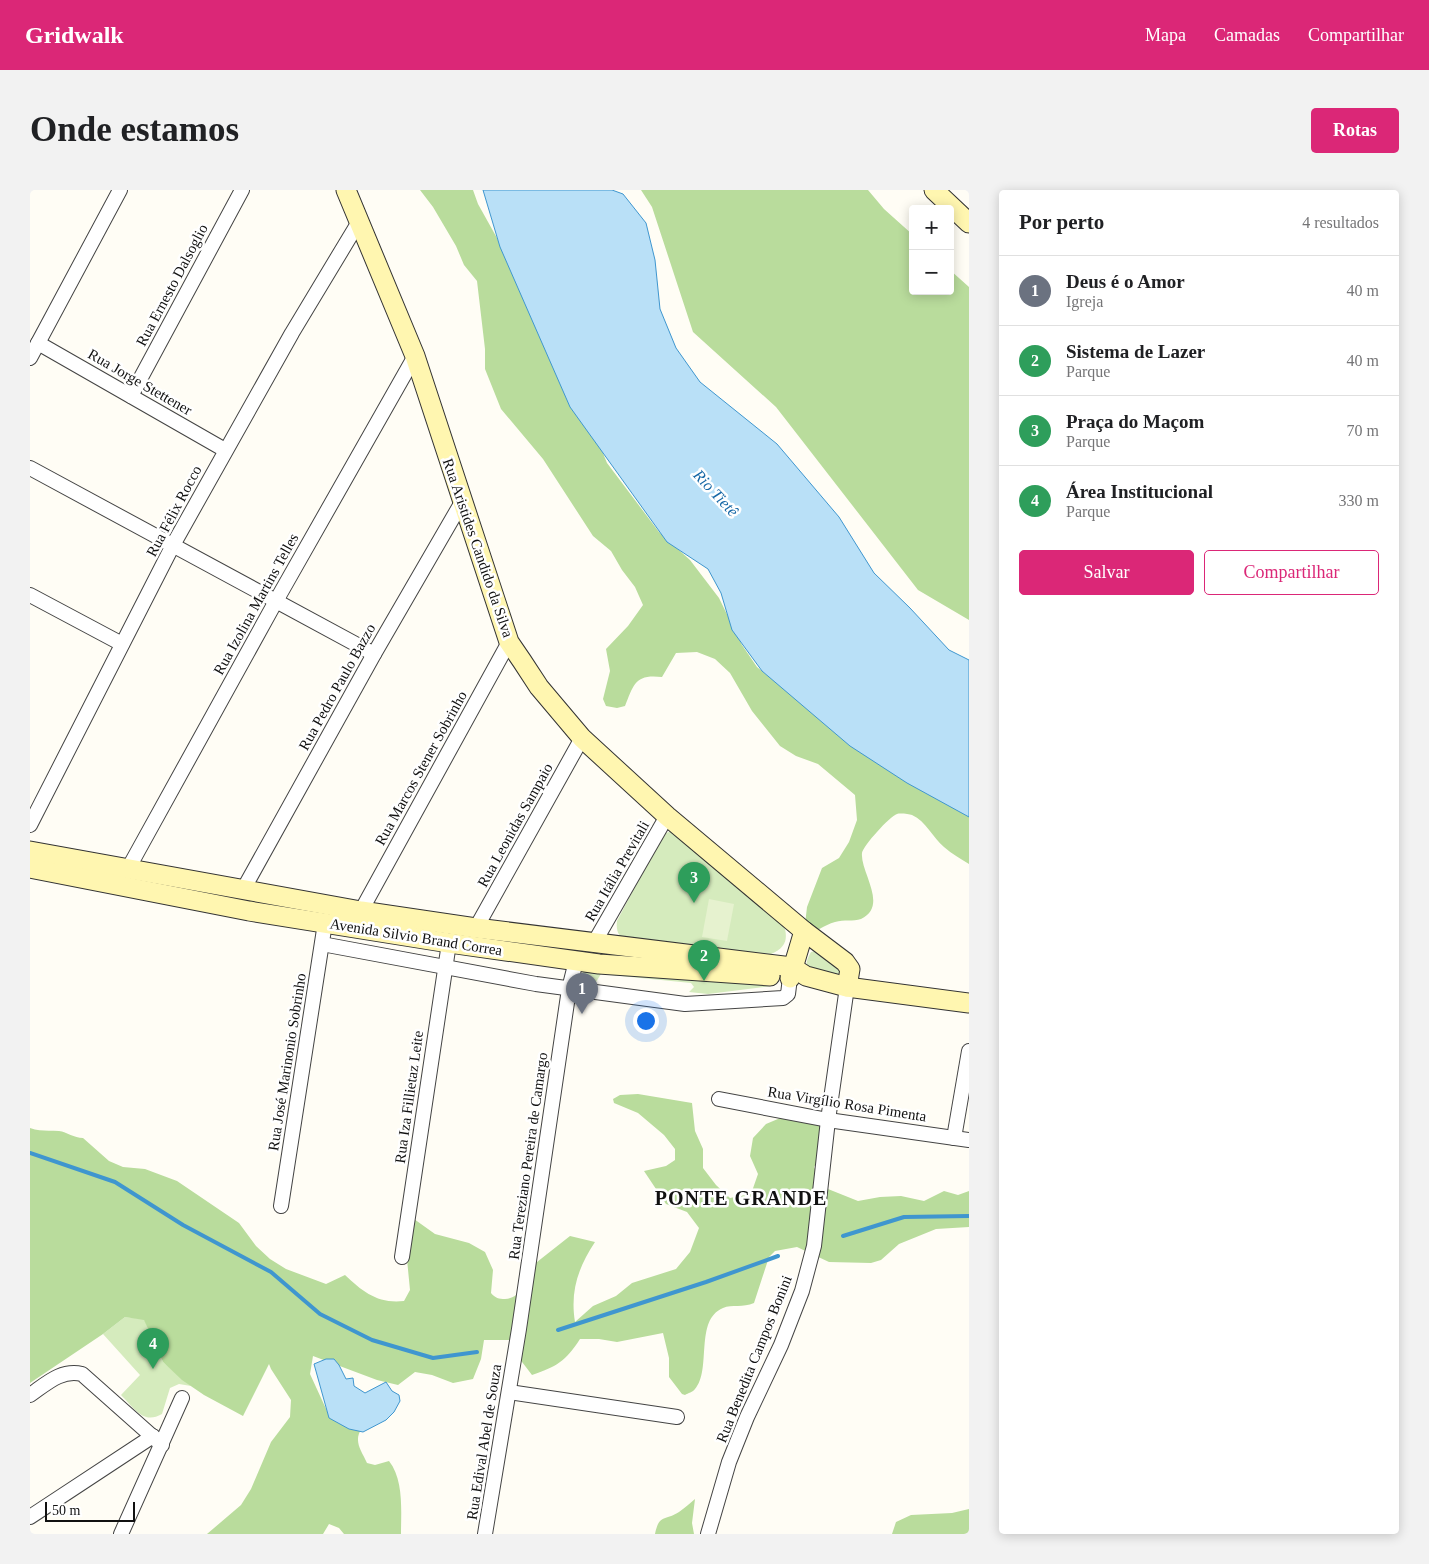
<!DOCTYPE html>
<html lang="pt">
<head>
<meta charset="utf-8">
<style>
	body { margin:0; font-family:Georgia,serif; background:#f2f2f2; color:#202124 }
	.controls { position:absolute; right:15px; top:15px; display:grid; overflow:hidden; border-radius:5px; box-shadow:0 2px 12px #0003 }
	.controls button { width:45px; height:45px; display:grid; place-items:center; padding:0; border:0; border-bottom:1px solid #e0e0e0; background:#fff; color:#202124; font:25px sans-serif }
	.scale { position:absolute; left:15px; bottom:12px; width:90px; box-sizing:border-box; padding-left:5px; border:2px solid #111; border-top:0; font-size:14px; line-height:18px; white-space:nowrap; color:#111; -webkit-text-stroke:4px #fff; paint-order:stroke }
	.you { position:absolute; left:615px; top:830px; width:18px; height:18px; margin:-12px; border:4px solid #fff; border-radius:50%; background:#1a73e8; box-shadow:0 0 0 8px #1a73e833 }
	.badge { display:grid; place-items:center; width:32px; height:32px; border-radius:50%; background:#db2777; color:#fff; font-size:16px; font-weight:700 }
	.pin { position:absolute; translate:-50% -41px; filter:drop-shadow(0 1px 2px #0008) }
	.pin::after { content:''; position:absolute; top:26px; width:18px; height:15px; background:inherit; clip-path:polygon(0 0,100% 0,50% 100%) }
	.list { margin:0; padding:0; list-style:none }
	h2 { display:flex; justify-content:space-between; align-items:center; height:65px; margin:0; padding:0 20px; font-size:21px }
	h2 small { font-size:16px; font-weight:400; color:#757577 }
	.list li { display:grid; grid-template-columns:32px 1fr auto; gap:15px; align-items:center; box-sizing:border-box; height:70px; padding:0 20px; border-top:1px solid #e0e0e0 }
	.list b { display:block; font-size:19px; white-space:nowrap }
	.list p { margin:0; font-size:16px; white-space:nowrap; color:#757577 }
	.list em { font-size:16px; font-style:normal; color:#757577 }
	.actions { display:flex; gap:10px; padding:15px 20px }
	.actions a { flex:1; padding:11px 0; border:1px solid #db2777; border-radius:5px; text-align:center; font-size:18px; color:#db2777 }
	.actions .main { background:#db2777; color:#fff }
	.map { position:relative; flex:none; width:939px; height:1344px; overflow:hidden; border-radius:5px }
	header { display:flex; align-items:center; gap:30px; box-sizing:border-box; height:70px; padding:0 25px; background:#db2777; color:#fff }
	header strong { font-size:24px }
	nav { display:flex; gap:28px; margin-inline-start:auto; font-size:18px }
	.intro { display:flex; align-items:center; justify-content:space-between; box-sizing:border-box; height:120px; padding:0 30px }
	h1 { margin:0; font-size:35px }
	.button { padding:12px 22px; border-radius:5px; background:#db2777; color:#fff; font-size:18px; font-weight:700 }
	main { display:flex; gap:30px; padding:0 30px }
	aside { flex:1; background:#fff; border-radius:5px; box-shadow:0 2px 12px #0003 }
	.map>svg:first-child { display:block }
</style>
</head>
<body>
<header>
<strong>Gridwalk</strong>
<nav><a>Mapa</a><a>Camadas</a><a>Compartilhar</a></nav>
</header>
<div class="intro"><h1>Onde estamos</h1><a class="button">Rotas</a></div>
<main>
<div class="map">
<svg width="939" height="1344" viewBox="0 0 939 1344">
	<rect width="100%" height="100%" fill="#fffdf5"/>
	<!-- green -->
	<g fill="#d5ebbd">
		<path d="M 641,641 L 649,644 L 753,732 C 758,747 758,757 741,764 L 598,751 C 588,747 586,741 587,731 L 630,649 L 634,644 Z"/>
		<path d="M 785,761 L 788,762 L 813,784 L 812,787 L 778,782 C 775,774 777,769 781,762 Z"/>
		<path d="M 556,780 L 614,787 L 743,795 L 741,796 L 678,804 L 659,802 L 664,797 L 661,793 L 571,784 L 566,792 L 555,791 L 552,788 L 551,784 Z"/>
		<path d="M 95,1127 L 114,1129 L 133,1172 L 161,1196 L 149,1194 L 140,1198 L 132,1224 C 113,1235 104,1218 91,1205 L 110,1185 L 73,1144 Z"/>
	</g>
	<!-- forest -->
	<g fill="#b9dc9c">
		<path d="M 390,0 L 443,0 L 448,14 L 467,48 L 495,110 L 550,207 L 577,273 L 629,342 L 660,370 L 689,408 L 712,455 L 727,477 L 796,533 L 939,616 L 939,674 C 931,669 922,664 914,657 C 903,648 896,631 882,625 C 879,624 870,623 867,624 C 860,626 833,656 832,663 C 830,682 859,716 831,729 C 823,732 814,729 805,732 C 794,735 786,743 774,743 L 777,717 L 792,678 L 809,668 L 819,652 L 827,630 L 825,605 L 788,574 L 766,566 L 750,556 L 722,521 L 700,483 L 685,469 L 667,462 L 646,463 L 632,487 C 605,484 604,494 595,516 L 587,518 L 576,516 L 573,509 L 580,481 L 576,459 L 598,436 L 613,415 L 605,397 L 592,380 L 581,361 L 563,346 L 513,269 L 471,219 L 455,179 L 455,159 L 447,91 L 434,75 L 426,56 L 403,17 Z"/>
		<path d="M 611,0 L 838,0 L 854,19 L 883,45 L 883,101 L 920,101 L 920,80 L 939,97 L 939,430 L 888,400 L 746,217 L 663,142 L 622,17 Z"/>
		<path d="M 608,904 L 662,913 L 665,941 L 673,959 L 673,978 L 686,995 L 700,1008 L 721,1004 L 728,984 L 720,966 L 723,948 L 736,934 L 755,926 L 794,933 L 794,961 L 784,977 L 793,997 L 828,1011 L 850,1007 L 871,1006 L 894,1011 L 914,1001 L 928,1005 L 939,1001 L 939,1037 L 906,1039 L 869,1054 L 851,1070 L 841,1073 L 799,1072 L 767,1057 L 745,1061 L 739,1067 L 724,1113 C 713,1118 702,1114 693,1118 C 664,1130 682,1180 665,1199 C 663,1202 658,1203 655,1205 L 652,1204 L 639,1187 L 639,1168 L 633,1143 L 587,1152 L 569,1149 L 550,1149 C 536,1171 526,1177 502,1185 L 489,1168 L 481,1150 L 454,1150 L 451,1169 L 443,1189 L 423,1193 L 402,1185 L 385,1182 L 368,1195 L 347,1190 L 283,1166 L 280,1184 L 297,1221 L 312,1231 L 332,1238 C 323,1251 331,1260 337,1273 L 345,1275 L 359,1271 C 374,1290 371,1321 371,1344 L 314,1344 L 309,1338 L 299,1334 L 293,1344 L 177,1344 L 211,1315 L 221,1299 L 241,1252 L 260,1227 L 261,1210 L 241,1179 L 239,1174 L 213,1226 L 174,1205 L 152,1190 L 133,1172 L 114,1130 L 95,1127 L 73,1144 L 0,1193 L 0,938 C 10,942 18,940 29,941 C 37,942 44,948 53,948 L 79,971 L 93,977 L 115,979 L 147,991 L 209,1033 L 226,1056 L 240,1069 L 256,1079 L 296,1094 L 315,1085 C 333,1102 348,1114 374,1111 L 380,1100 L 375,1049 L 384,1029 L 405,1044 L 439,1053 L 455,1062 L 463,1080 L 461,1103 C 465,1108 469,1109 475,1109 C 494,1108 497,1085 504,1070 L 507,1072 L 540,1046 L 565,1052 C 548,1078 540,1101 545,1132 L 563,1116 L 586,1106 L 602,1093 L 646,1079 L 660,1062 L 669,1038 L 657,1022 L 636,1014 L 614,981 L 636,976 L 645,970 L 645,959 L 634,945 L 608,923 L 584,913 L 583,909 L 590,905 Z"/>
		<path d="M 665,1309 L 662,1333 L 664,1344 L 625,1344 C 629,1324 635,1331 649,1322 C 655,1318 660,1313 665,1309 Z"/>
		<path d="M 939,1319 L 939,1344 L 862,1344 L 866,1332 L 881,1325 L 922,1323 Z"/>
	</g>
	<!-- pitch -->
	<path fill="#e6f2cf" d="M 679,709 L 704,714 L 697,751 L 672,747 Z"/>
	<!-- water -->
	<g fill="#b9e0f7" stroke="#3f96cf">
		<path d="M 453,0 L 582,0 L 593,4 L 616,33 L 625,70 L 630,119 L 646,158 L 670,192 L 747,254 L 809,327 L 844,383 L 880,418 L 919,460 L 939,470 L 939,627 L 877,593 L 820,556 L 732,481 L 702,440 L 691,403 L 678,379 L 637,352 L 540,217 L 470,57 Z"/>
		<path d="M 296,1169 L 304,1169 L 309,1175 L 316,1189 L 323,1188 L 324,1196 L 335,1203 L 356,1192 L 362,1201 L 369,1205 L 370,1211 L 364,1222 L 356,1230 L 333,1242 L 319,1239 L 299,1228 L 284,1174 Z"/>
	</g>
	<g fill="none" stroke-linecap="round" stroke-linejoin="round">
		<!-- stream -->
		<g stroke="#3f96cf" stroke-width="4">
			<path d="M 0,963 L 85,992 L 153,1035 L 241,1082 L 290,1124 L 342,1150 L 403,1168 L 447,1162"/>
			<path d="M 813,1046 L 874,1027 L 939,1026"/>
			<path d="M 528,1140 L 676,1092 L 748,1066"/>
		</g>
		<defs>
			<g id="street">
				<path d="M 8,153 L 195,260"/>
				<path d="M 0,168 L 90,0"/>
				<path d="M 101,206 L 212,0"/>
				<path d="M 0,278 L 344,464"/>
				<path d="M 0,405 L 92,454"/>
				<path d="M 0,635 L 143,355 L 262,143 L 330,30"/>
				<path d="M 98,679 L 246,411 L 385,166"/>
				<path d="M 213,700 L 344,464 L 432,312"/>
				<path d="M 331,721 L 479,452"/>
				<path d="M 446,738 L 552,548"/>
				<path d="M 564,753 L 637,626"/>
				<path d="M 292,754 L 506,794 L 655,814 L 753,808 L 758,804 L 760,788"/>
				<path d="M 689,909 L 798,930 L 939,950"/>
				<path d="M 924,948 L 939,861"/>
				<path d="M 251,1016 L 295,733"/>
				<path d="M 372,1067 L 419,753"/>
				<path d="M 479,1202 L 647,1227"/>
				<path d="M 0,1205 C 16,1194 31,1179 52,1184 L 132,1255"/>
				<path d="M 0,1327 L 123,1246"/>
				<path d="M 91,1344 L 152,1208"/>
				<path d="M 455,1344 L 489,1139 L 539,799 L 546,771"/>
				<path d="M 678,1344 L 699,1272 L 717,1227 L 751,1155 L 772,1101 L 784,1056 L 798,930 L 817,797"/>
			</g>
			<g id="secondary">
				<path d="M 316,0 L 385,166 L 479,452 L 492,471 L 509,497 L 552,548 L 637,626 L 774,741 L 815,772 L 820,779 L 817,797"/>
				<path d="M 904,0 L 939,33"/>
				<path d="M 0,661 L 331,721 L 446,738 L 762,777 L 776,786 L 817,797 L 939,813"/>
				<path d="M 0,678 L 219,721 L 419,753 L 569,774 L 740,786"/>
				<path d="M 760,788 L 774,741"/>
			</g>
		</defs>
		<!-- street casing -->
		<use href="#street" stroke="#444" stroke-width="16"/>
		<!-- secondary casing -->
		<use href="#secondary" stroke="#333" stroke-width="21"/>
		<!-- street -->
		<use href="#street" stroke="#fff" stroke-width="14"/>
		<!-- secondary -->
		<use href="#secondary" stroke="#fff6b0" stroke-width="19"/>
	</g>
	<g text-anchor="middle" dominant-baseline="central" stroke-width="5" stroke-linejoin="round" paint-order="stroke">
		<!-- street labels -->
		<g font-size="15" fill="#111" stroke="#fff">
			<text transform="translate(142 95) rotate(-62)">Rua Ernesto Dalsoglio</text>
			<text transform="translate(110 192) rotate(30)">Rua Jorge Stettener</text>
			<text transform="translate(144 321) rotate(-62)">Rua Félix Rocco</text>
			<text transform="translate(448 358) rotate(71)">Rua Aristides Candido da Silva</text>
			<text transform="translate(226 414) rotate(-61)">Rua Izolina Martins Telles</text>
			<text transform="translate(307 497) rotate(-61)">Rua Pedro Paulo Bazzo</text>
			<text transform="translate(391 578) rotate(-61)">Rua Marcos Stener Sobrinho</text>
			<text transform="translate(485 635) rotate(-61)">Rua Leonidas Sampaio</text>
			<text transform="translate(587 681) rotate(-60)">Rua Itália Previtali</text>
			<text transform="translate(386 747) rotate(9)">Avenida Silvio Brand Correa</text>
			<text transform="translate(257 872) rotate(-81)">Rua José Marinonio Sobrinho</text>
			<text transform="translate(379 907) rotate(-82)">Rua Iza Fillietaz Leite</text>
			<text transform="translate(817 914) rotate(9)">Rua Virgílio Rosa Pimenta</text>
			<text transform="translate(498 966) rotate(-82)">Rua Tereziano Pereira de Camargo</text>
			<text transform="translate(724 1169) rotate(-68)">Rua Benedita Campos Bonini</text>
			<text transform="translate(454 1252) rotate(-81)">Rua Edival Abel de Souza</text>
		</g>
		<!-- water labels -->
		<g font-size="16" font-style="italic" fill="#1768a6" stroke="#fff">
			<text transform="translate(686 303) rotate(47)">Rio Tietê</text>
		</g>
		<!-- district labels -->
		<g font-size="20" font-weight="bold" letter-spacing="1" fill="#111" stroke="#fff">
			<text x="711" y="1008">PONTE GRANDE</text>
		</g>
	</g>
</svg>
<div class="controls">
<button>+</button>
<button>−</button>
</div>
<div class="scale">50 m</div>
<div class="you"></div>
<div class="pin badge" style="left:552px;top:824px;background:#6b7280">1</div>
<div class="pin badge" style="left:674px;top:791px;background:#2e9e5b">2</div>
<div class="pin badge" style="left:664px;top:713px;background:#2e9e5b">3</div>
<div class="pin badge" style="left:123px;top:1179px;background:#2e9e5b">4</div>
</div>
<aside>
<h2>Por perto<small>4 resultados</small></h2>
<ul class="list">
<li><span class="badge" style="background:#6b7280">1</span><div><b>Deus é o Amor</b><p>Igreja</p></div><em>40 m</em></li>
<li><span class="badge" style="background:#2e9e5b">2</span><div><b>Sistema de Lazer</b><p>Parque</p></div><em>40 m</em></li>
<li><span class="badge" style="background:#2e9e5b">3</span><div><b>Praça do Maçom</b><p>Parque</p></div><em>70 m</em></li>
<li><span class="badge" style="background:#2e9e5b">4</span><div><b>Área Institucional</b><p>Parque</p></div><em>330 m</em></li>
</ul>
<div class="actions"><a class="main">Salvar</a><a>Compartilhar</a></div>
</aside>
</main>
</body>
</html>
